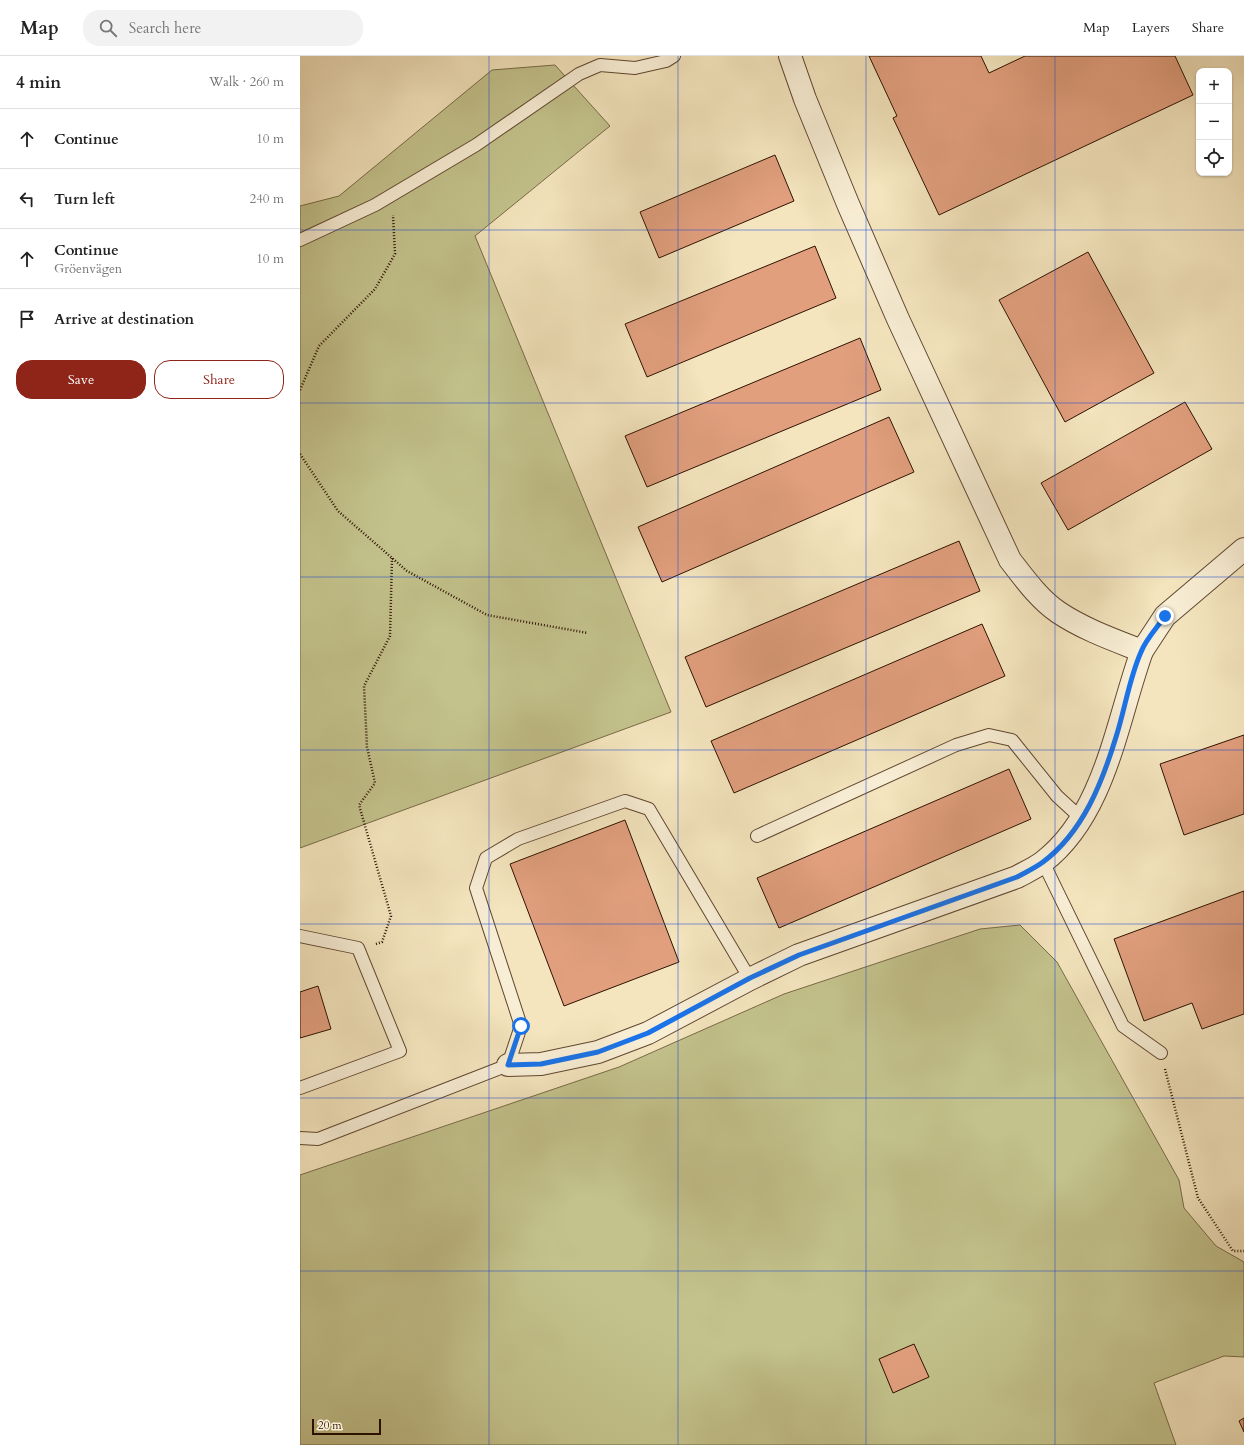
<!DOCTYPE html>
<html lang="en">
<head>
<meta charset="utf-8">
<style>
	body { margin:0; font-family:Cardo,serif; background:#f2f2f2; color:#222 }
	.controls { position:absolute; right:12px; top:12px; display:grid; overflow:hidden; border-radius:8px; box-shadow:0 1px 3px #0004 }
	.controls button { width:36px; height:36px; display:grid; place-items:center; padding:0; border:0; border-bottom:1px solid #e0e0e0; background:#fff; color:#222; font:20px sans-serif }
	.scale { position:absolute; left:12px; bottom:10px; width:69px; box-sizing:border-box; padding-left:4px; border:2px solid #2e1200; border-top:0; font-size:11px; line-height:14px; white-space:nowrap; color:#2e1200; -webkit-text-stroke:3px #f8eed5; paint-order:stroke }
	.stop { position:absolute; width:12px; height:12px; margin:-9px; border:3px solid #1a73e8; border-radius:50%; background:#fff }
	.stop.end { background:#1a73e8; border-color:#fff; box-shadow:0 1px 4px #0008 }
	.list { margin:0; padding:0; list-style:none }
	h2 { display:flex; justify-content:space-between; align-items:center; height:52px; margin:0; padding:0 16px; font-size:17px }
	h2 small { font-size:13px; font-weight:400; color:#767676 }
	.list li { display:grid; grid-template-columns:26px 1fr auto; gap:12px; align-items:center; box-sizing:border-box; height:60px; padding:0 16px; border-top:1px solid #e0e0e0 }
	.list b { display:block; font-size:15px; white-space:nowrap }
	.list p { margin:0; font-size:13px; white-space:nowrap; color:#767676 }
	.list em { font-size:13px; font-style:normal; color:#767676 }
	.actions { display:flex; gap:8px; padding:12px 16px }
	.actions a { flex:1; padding:9px 0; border:1px solid #8f2418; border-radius:16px; text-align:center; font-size:14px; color:#8f2418 }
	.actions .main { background:#8f2418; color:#fff }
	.icon { flex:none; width:22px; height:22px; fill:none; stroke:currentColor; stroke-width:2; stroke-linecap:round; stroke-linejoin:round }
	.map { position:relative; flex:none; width:944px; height:1389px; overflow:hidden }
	header { display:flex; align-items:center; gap:24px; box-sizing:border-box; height:56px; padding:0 20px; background:#fff; border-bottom:1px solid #e0e0e0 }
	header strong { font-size:19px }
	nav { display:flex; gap:22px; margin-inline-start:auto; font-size:14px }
	.search { width:280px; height:36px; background:#f2f2f2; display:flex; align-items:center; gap:10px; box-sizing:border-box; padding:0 14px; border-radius:16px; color:#767676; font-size:15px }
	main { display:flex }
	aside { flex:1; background:#fff }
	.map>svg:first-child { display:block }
</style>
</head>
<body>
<header>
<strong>Map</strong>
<div class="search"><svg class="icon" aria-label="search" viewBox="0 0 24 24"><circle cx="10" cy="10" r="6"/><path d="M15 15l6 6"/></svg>Search here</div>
<nav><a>Map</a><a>Layers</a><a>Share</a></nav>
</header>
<main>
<aside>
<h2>4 min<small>Walk · 260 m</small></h2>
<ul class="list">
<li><svg class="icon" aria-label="ahead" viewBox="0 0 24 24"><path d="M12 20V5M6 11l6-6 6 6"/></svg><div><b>Continue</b></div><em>10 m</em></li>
<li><svg class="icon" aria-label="left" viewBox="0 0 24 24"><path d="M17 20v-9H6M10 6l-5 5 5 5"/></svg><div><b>Turn left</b></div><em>240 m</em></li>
<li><svg class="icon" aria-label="ahead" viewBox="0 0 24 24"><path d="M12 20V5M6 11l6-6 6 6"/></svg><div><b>Continue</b><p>Gröenvägen</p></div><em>10 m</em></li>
<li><svg class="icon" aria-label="arrive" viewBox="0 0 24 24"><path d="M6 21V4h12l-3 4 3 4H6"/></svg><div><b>Arrive at destination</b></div></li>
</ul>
<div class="actions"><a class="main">Save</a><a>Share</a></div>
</aside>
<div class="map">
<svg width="944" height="1389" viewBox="0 0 944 1389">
	<rect width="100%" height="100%" fill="#f4e5be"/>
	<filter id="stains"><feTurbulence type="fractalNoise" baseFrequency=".005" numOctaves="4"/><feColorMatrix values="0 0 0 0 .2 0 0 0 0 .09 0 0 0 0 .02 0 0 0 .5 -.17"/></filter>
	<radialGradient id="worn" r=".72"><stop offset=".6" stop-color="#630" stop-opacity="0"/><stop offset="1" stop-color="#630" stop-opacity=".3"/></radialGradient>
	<!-- green -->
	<g fill="#c3c28c" stroke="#786a46">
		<path d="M 255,9 L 310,70 L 175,180 L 371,656 L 0,792 L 0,150 L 39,140 L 192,14 Z"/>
		<path d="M 720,869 L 757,906 L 879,1124 L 884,1152 L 916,1190 L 944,1206 L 944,1301 L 924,1300 L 854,1327 L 876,1389 L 0,1389 L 0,1119 L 319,1011 L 484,938 L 680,873 Z"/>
	</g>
	<!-- building -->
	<g fill="#e19f7e" stroke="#2e1200">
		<path d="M 569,0 L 681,0 L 689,17 L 725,0 L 875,0 L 893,39 L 639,159 L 593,62 L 597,60 Z"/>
		<path d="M 475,99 L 494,145 L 359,202 L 340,156 Z"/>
		<path d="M 515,190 L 536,242 L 347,321 L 325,268 Z"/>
		<path d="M 788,196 L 854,317 L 765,366 L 699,244 Z"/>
		<path d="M 560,282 L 581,334 L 347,431 L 325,380 Z"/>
		<path d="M 885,346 L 912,393 L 768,474 L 741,427 Z"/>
		<path d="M 589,361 L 614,416 L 362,526 L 338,471 Z"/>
		<path d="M 659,485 L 680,535 L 406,651 L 385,601 Z"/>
		<path d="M 682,568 L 705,620 L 434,737 L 411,685 Z"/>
		<path d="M 944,679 L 944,758 L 884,779 L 860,708 Z"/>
		<path d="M 709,713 L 731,763 L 479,872 L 457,822 Z"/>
		<path d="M 325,764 L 379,906 L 264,950 L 210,808 Z"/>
		<path d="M 944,835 L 944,958 L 902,973 L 892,947 L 844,965 L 814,883 Z"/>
		<path d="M 18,930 L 31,973 L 0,982 L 0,936 Z"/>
		<path d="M 614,1288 L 629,1321 L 593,1337 L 579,1303 Z"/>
		<path d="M 944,1362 L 944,1376 L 939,1365 Z"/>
	</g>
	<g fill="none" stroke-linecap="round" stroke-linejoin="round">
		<defs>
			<g id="lane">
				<path d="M 0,184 L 75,149 L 176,89 L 279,18 L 300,9 L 335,12 L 366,5 L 374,0"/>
				<path d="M 457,780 L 656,689 L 689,679 L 712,684 L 757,740 L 782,763"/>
				<path d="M 743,806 L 823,970 L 861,997"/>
				<path d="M 0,880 L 58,892 L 100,995 L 0,1032"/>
				<path d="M 0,1082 L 18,1083 L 208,1009 L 221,970 L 176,832 L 186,802 L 218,783 L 325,745 L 349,753 L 450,923"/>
			</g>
			<g id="street">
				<path d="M 842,595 L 865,560 L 944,493"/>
				<path d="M 208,1009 L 241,1008 L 298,996 L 348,977 L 450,923 L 499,899 L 717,821 C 726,816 735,812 743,806 C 805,759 817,664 842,595 C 814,584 783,573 758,556 C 739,543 724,522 710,504 L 598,263 L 548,148 L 505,43 L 490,0"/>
			</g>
		</defs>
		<!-- lane casing -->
		<use href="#lane" stroke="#604730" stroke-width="14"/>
		<!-- street casing -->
		<use href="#street" stroke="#604730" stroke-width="24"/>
		<!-- path -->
		<g stroke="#2e1200" stroke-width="2.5" stroke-dasharray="1 2" stroke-linecap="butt">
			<path d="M 0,334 L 19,290 L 75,233 L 95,198 L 93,159"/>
			<path d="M 0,398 L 38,455 L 107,515 L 187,559 L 288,577"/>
			<path d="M 76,888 L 82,886 L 91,860 L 59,749 L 75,727 L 67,691 L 64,630 L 90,580 L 92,502"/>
			<path d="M 865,1013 L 898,1142 L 933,1195 L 944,1195"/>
		</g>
		<!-- lane -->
		<use href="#lane" stroke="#f8eed5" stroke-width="12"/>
		<!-- street -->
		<use href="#street" stroke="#f8eed5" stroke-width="22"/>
	</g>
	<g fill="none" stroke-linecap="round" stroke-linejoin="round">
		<!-- route -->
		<path stroke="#1a73e8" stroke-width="5" d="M 221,970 L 208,1009 L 241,1008 L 298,996 L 348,977 L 450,922 L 499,899 L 717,821 C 726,816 735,812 743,806 C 783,776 802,727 816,681 C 825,653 829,623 841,596 C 846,583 857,572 865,560"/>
	</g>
	<!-- grid -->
	<path fill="none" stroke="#1d4ed8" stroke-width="1" stroke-opacity="0.55" d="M 189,0 L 189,1389M 378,0 L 378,1389M 566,0 L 566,1389M 755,0 L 755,1389M 0,174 L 944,174M 0,347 L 944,347M 0,521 L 944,521M 0,694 L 944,694M 0,868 L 944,868M 0,1042 L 944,1042M 0,1215 L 944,1215"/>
	<rect width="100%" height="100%" filter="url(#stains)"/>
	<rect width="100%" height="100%" fill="url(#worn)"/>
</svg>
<div class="controls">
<button>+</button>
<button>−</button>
<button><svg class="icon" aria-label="locate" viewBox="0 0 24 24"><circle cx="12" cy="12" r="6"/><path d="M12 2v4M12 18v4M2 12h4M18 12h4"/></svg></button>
</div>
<div class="scale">20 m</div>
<div class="stop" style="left:221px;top:970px"></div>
<div class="stop end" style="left:865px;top:560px"></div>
</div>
</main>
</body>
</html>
